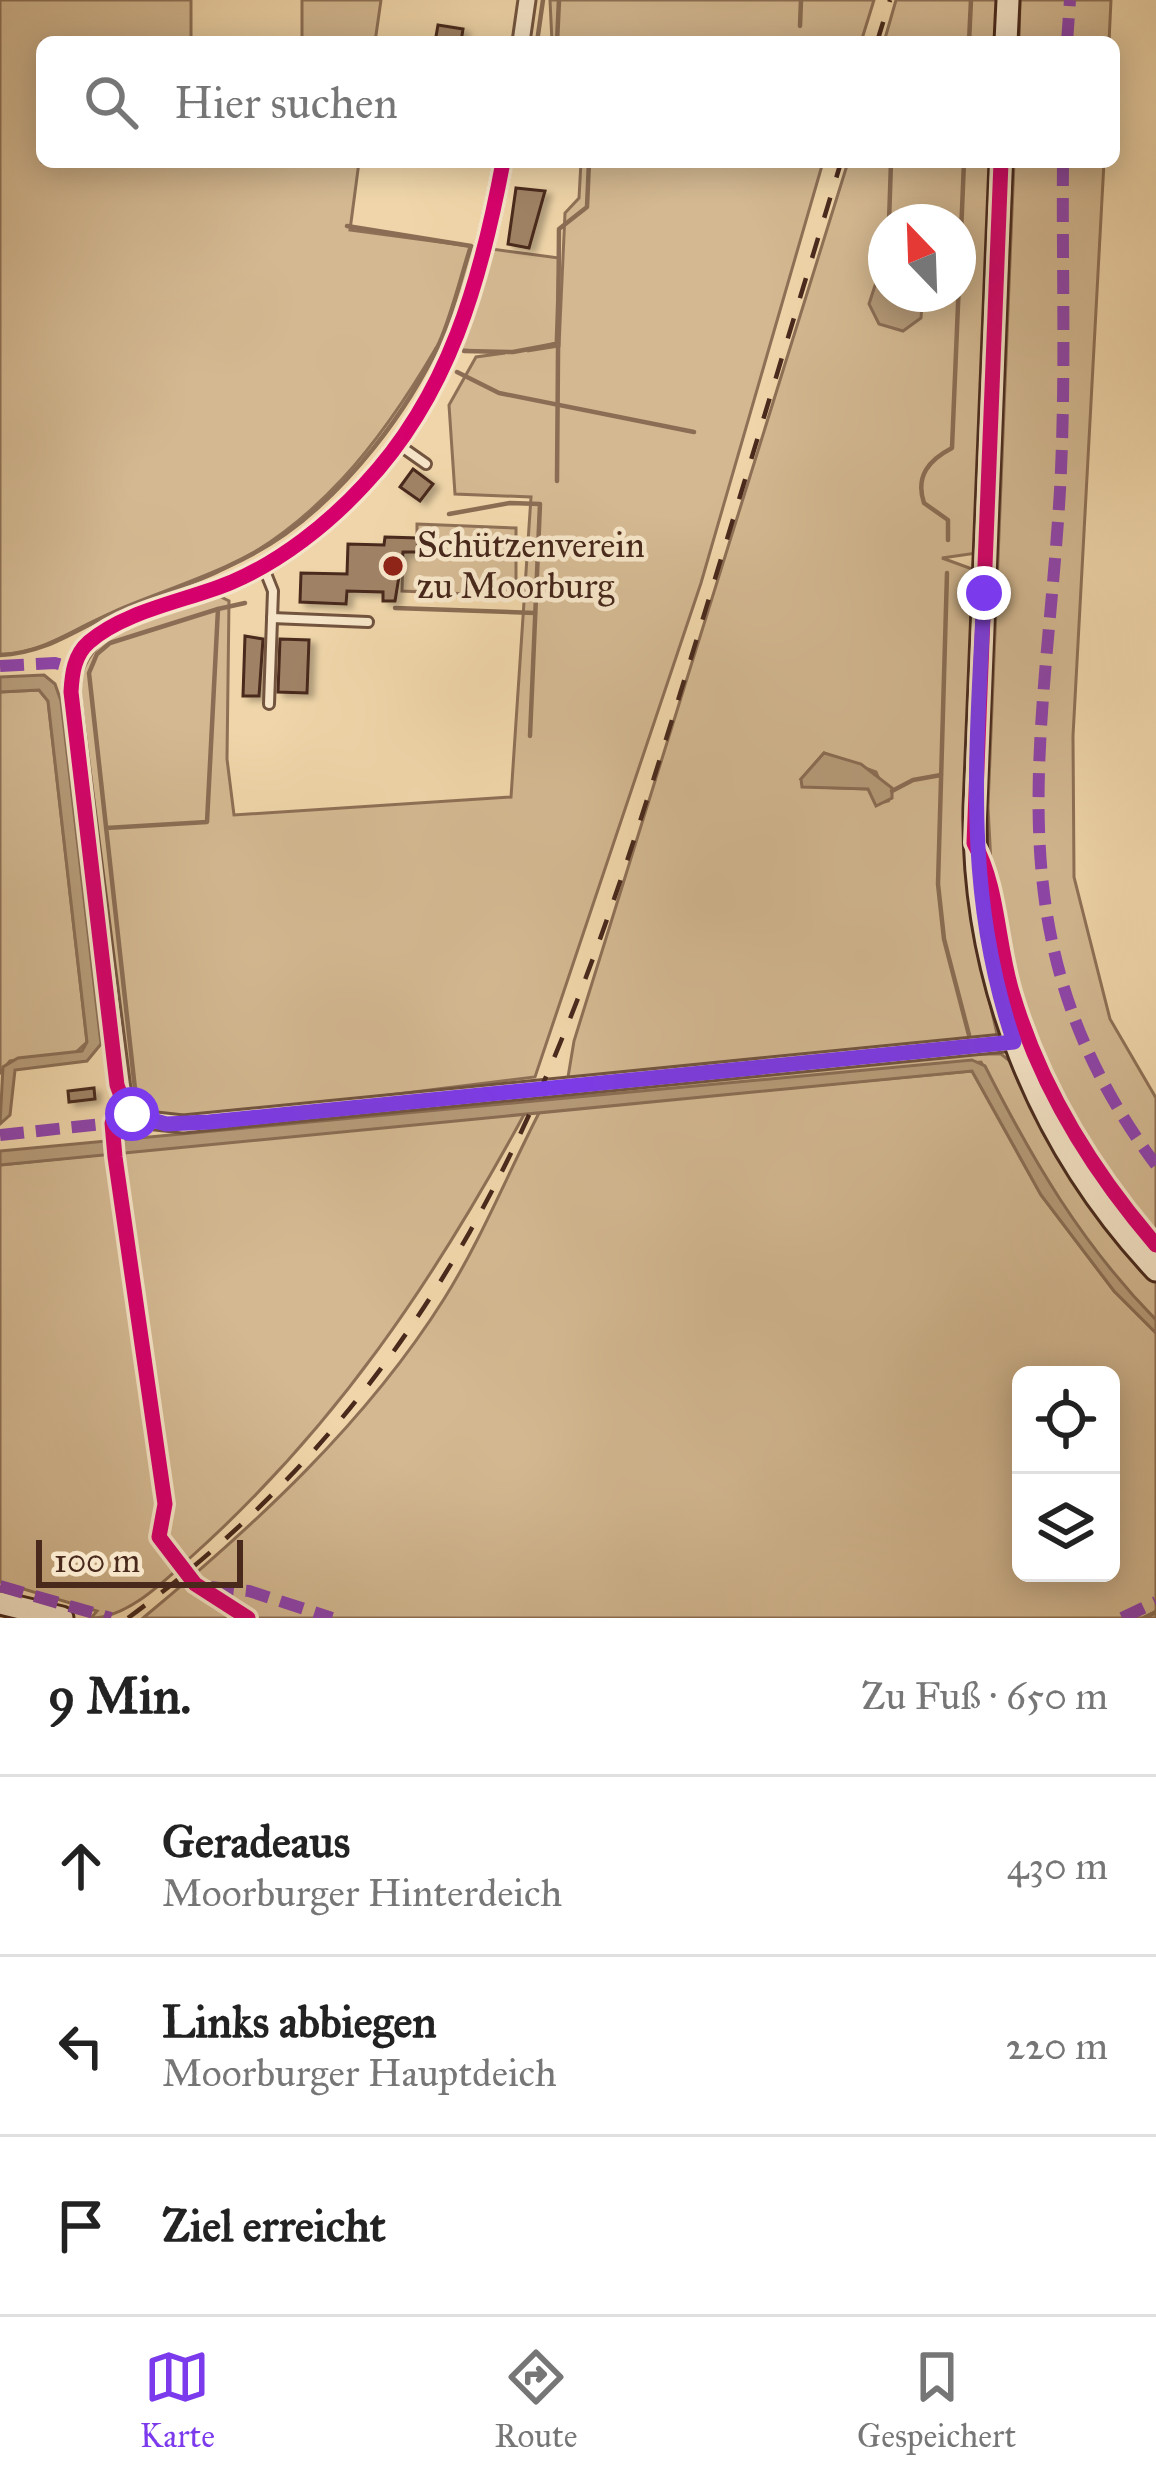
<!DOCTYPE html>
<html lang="de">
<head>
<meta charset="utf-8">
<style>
	body { margin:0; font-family:"IM FELL Great Primer",serif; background:#f2f2f2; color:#222 }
	.controls { position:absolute; right:36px; bottom:36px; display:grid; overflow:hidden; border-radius:18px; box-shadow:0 6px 30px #0003 }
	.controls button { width:108px; height:108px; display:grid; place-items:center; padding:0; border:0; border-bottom:3px solid #e0e0e0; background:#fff; color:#222; font:60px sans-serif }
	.compass { position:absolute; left:868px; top:204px; width:108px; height:108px; border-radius:50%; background:#fff; box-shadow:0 6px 30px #0003; rotate:337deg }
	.scale { position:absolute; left:36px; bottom:30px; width:207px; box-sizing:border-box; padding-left:12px; border:6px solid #48291c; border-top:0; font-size:33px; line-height:42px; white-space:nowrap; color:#48291c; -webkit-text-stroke:9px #f5e4c7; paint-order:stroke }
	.stop { position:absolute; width:36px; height:36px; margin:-27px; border:9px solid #7c3aed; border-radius:50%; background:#fff }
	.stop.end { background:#7c3aed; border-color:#fff; box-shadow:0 3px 12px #0008 }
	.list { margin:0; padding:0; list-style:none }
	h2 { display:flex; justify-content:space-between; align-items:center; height:156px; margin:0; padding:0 48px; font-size:51px }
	h2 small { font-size:39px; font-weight:400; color:#767676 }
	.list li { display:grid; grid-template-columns:78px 1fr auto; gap:36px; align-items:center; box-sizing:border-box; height:180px; padding:0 48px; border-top:3px solid #e0e0e0 }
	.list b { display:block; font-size:45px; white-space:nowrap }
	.list p { margin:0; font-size:39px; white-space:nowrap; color:#767676 }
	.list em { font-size:39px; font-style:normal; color:#767676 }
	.icon { flex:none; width:66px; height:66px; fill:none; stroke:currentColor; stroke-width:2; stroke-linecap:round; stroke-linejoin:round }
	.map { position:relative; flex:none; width:1156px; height:1618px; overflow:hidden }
	.search { position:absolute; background:#fff; box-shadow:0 6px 30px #0003; left:36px; right:36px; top:36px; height:132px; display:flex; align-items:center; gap:30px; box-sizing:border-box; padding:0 42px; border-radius:18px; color:#767676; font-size:45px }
	.sheet { height:696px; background:#fff }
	nav { display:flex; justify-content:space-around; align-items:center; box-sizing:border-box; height:168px; border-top:3px solid #e0e0e0; background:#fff; font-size:33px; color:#767676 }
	nav a { display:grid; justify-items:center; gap:6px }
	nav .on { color:#7c3aed }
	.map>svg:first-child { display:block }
</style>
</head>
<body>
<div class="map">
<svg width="1156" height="1618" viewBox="0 0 1156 1618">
	<defs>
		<filter id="shadow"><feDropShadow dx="6" dy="4" stdDeviation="3" flood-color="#0004"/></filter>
	</defs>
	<rect width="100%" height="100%" fill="#efd5a9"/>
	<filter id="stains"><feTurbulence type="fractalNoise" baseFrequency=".00167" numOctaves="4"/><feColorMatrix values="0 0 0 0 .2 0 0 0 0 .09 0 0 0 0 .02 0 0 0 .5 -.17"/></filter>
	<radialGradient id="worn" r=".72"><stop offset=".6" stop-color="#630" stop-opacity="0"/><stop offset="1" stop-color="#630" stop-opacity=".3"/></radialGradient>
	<!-- green -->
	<g fill="#d3b891" stroke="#8e7056" stroke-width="3" fill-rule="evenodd">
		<path d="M 0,0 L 191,0 L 191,42 L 42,42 L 42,162 L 359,162 L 350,230 L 559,258 L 556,343 L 527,351 L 559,346 L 565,213 L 579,198 L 581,162 L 823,162 L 701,583 L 535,1077 L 188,1120 L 162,1119 L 129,1096 L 78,694 C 83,622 161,615 219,596 L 229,601 L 227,759 L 234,815 L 511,797 L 531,497 L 455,494 L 449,405 L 476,357 L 505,353 L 436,348 C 381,442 316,527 214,574 C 180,589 144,600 110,614 C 70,630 44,653 0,655 Z"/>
		<path d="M 302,0 L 381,0 L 375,42 L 302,42 Z"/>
		<path d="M 550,0 L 874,0 L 861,42 L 552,42 Z"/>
		<path d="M 896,0 L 1000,0 L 998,42 L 884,42 Z"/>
		<path d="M 1020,0 L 1111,0 L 1109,42 L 1019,42 Z"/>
		<path d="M 848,162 L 993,162 L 977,553 L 942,558 L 975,570 L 967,855 L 977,947 L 997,1034 L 990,1040 L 611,1079 L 568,1077 L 574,1041 ZM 886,222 L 958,222 L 958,294 L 886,294 ZM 824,753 L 876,772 L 888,801 L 880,803 L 868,789 L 815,787 L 801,779 Z"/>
		<path d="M 1014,162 L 1104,162 L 1073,736 L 1074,877 L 1110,1019 L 1156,1098 L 1156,1258 L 1061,1129 L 1007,1002 L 983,866 L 991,864 L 988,807 Z"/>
		<path d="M 417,524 L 516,528 L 516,596 L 402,591 L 403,552 L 417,551 Z"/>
		<path d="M 39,690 L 48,701 L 87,1042 L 75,1053 L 10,1061 L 0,1073 L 0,692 Z"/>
		<path d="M 967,1054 L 1001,1054 L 1011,1062 L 1046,1131 L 1156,1281 L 1156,1320 L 1108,1271 L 1060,1206 L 981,1062 L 544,1100 L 546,1092 Z"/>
		<path d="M 972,1071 L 1041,1195 L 1114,1291 L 1156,1333 L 1156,1618 L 143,1618 C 255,1525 366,1423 444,1299 C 481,1240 508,1173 540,1111 ZM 1021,1375 L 1111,1375 L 1111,1573 L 1021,1573 Z"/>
		<path d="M 526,1111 C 434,1281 335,1428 191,1557 C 164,1581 128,1618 91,1618 L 97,1611 L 0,1582 L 0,1165 Z"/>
	</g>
	<!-- water -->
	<g fill="#b69b79" stroke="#8a6d54" stroke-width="3">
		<path d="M 886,252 L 886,294 L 923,294 L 921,318 L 903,331 L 879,324 L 869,304 Z"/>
		<path d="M 44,675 L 55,684 L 61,701 L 101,1044 L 87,1061 L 15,1070 L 10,1115 L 0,1124 L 3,1067 L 18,1058 L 82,1051 L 87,1042 L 48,701 L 39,690 L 0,692 L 0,677 Z"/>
		<path d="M 824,753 L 861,764 L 892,788 L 892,798 L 876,806 L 868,789 L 802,787 L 801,779 Z"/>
		<path d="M 972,1060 L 985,1066 C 1033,1161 1081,1243 1156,1320 L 1156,1333 L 1114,1291 L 1041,1195 L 972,1071 L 0,1165 L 0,1151 Z"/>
	</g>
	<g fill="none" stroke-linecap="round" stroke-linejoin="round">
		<!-- stream -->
		<g stroke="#8a6d54" stroke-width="4.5">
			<path d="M 800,26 L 801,0"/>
			<path d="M 537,42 L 543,0"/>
			<path d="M 557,42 L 559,0"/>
			<path d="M 969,42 L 971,0"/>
			<path d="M 889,222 L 891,162"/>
			<path d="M 464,351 L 513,352 L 556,344"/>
			<path d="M 457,372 L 499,393 L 694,432"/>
			<path d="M 557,481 L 559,229 L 587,207 L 589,162"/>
			<path d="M 449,514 L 510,503 L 540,504 L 530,736"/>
			<path d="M 948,540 L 948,520 L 924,503 C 915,476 929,460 952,448 L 964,162"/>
			<path d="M 947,573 L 938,884 L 944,939 L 969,1035"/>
			<path d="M 395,608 L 535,613"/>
			<path d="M 218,609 L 245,603"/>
			<path d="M 0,655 C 50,653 81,625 126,607 C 180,585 237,568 285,534 C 349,488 407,413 440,342 C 453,312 461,277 471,246 L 347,226"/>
			<path d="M 892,791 L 913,780 L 941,775"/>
			<path d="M 106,828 L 207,822 L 218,609 L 110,643 L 97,654 L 89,673 L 136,1098"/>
			<path d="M 1144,1618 L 1156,1612"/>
		</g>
	</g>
	<!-- building -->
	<g fill="#9f8265" stroke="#48291c" stroke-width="3" filter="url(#shadow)">
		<path d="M 438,25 L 463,29 L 461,42 L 435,42 Z"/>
		<path d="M 516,188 L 545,191 L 529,248 L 508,244 Z"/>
		<path d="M 413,469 L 433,484 L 420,501 L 400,487 Z"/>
		<path d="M 385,537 L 418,538 L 418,552 L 403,552 L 395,601 L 383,601 L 383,592 L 347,591 L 346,604 L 300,602 L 301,573 L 347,574 L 348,544 L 384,545 Z"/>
		<path d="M 245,636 L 263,639 L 259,696 L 243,696 Z"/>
		<path d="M 280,639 L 309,640 L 307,693 L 278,692 Z"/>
		<path d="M 94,1088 L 95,1099 L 69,1102 L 68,1091 Z"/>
	</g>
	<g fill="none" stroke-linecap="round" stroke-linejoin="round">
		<defs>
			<g id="lane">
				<path d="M 399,445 L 426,464"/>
				<path d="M 263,566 L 273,591 L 269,704"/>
				<path d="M 272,618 L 368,622"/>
			</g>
			<g id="street">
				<path d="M 521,42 L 527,0"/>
				<path d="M 503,162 C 481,280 449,395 364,485 C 328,524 281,561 232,582 C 187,601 126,610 89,642 C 74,655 72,674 71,692 L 124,1105 L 147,1120 L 183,1124 L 1014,1042"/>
			</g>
			<g id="secondary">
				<path d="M 1006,42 L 1008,0"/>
				<path d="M 1001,162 L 975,808 C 972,979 1039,1145 1156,1270"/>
				<path d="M 0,1603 L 62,1618"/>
			</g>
		</defs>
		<!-- lane casing -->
		<use href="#lane" stroke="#72543f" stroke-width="14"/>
		<!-- street casing -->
		<use href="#street" stroke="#72543f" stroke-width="21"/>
		<!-- secondary casing -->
		<use href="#secondary" stroke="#48291c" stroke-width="27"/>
		<!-- lane -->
		<use href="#lane" stroke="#f5e4c7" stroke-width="8"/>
		<!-- street -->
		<use href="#street" stroke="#f5e4c7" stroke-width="15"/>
		<!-- secondary -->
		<use href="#secondary" stroke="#f5e4c7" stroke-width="21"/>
		<!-- rail -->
		<g stroke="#48291c" stroke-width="4.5" stroke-dasharray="21 21" stroke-linecap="butt">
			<path d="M 877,42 L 890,0"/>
			<path d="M 128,1618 C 468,1368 573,1045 691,658 C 741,493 791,328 841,162"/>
		</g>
		<!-- quiet -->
		<g stroke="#8e44ad" stroke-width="12" stroke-dasharray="24 12" stroke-linecap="butt">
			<path d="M 1067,42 L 1070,0"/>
			<path d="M 1063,162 C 1062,271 1066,382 1060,490 C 1045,747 988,939 1156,1165"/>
			<path d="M 0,666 L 55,663 L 73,668"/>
			<path d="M 0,1135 L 112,1123"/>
			<path d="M 0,1586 L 111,1618"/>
			<path d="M 210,1587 L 249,1591 L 332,1618"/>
			<path d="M 1122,1618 L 1156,1602"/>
		</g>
		<defs>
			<g id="cycleway">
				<path d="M 1001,162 L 974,843 C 999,888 997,945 1013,995 C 1041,1088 1093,1172 1156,1245"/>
				<path d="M 248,1618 L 195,1584 L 159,1537 L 165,1504 L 115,1157 L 112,1123 L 125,1107 L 117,1085 L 71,692 C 72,674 74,655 89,642 C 126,610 187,601 232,582 C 281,561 328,524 364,485 C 449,395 481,280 503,162"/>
			</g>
		</defs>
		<!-- cycleway casing -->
		<use href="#cycleway" stroke="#f5e4c7" stroke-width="22"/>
		<!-- cycleway -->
		<use href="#cycleway" stroke="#d6006c" stroke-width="15"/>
	</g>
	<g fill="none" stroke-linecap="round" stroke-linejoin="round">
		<!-- route -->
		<path stroke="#7c3aed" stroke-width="15" d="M 132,1114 L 166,1124 L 209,1122 L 1014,1042 C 962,889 977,751 984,593"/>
	</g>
	<!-- markers -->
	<circle fill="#8f2418" stroke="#f5e4c7" stroke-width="4.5" cx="393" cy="566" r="12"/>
	<g text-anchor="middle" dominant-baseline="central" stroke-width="9" stroke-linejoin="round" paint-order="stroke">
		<!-- poi labels -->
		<g font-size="36" fill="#48291c" stroke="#f5e4c7" text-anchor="start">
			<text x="417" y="545">Schützenverein<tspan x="417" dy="41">zu Moorburg</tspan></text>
		</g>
	</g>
	<rect width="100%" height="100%" filter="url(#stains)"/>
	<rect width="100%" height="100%" fill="url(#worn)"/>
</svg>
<div class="controls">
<button><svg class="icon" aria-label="locate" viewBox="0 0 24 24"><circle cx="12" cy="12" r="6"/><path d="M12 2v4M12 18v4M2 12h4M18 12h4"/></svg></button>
<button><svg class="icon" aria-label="layers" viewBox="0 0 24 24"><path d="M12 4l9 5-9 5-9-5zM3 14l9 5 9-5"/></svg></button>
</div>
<svg class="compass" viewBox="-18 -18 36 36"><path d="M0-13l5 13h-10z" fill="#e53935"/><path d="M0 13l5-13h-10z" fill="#767676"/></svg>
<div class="scale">100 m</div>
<div class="stop" style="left:132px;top:1114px"></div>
<div class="stop end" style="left:984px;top:593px"></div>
<div class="search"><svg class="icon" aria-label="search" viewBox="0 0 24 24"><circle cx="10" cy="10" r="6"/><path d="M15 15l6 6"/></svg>Hier suchen</div>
</div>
<section class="sheet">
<h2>9 Min.<small>Zu Fuß · 650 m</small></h2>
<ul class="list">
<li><svg class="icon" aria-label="ahead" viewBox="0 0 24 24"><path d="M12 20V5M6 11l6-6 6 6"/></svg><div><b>Geradeaus</b><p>Moorburger Hinterdeich</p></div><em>430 m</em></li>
<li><svg class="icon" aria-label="left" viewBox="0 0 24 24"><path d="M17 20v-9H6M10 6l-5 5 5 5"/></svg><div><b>Links abbiegen</b><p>Moorburger Hauptdeich</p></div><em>220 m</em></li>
<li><svg class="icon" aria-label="arrive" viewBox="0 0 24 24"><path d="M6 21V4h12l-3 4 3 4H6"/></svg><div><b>Ziel erreicht</b></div></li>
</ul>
</section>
<nav>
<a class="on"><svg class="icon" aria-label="map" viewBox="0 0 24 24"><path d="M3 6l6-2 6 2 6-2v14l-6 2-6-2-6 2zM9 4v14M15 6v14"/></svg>Karte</a>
<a><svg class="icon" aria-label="directions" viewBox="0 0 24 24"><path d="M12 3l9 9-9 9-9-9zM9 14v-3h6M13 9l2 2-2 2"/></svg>Route</a>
<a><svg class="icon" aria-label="saved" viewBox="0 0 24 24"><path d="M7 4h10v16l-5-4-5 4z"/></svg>Gespeichert</a>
</nav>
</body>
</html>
